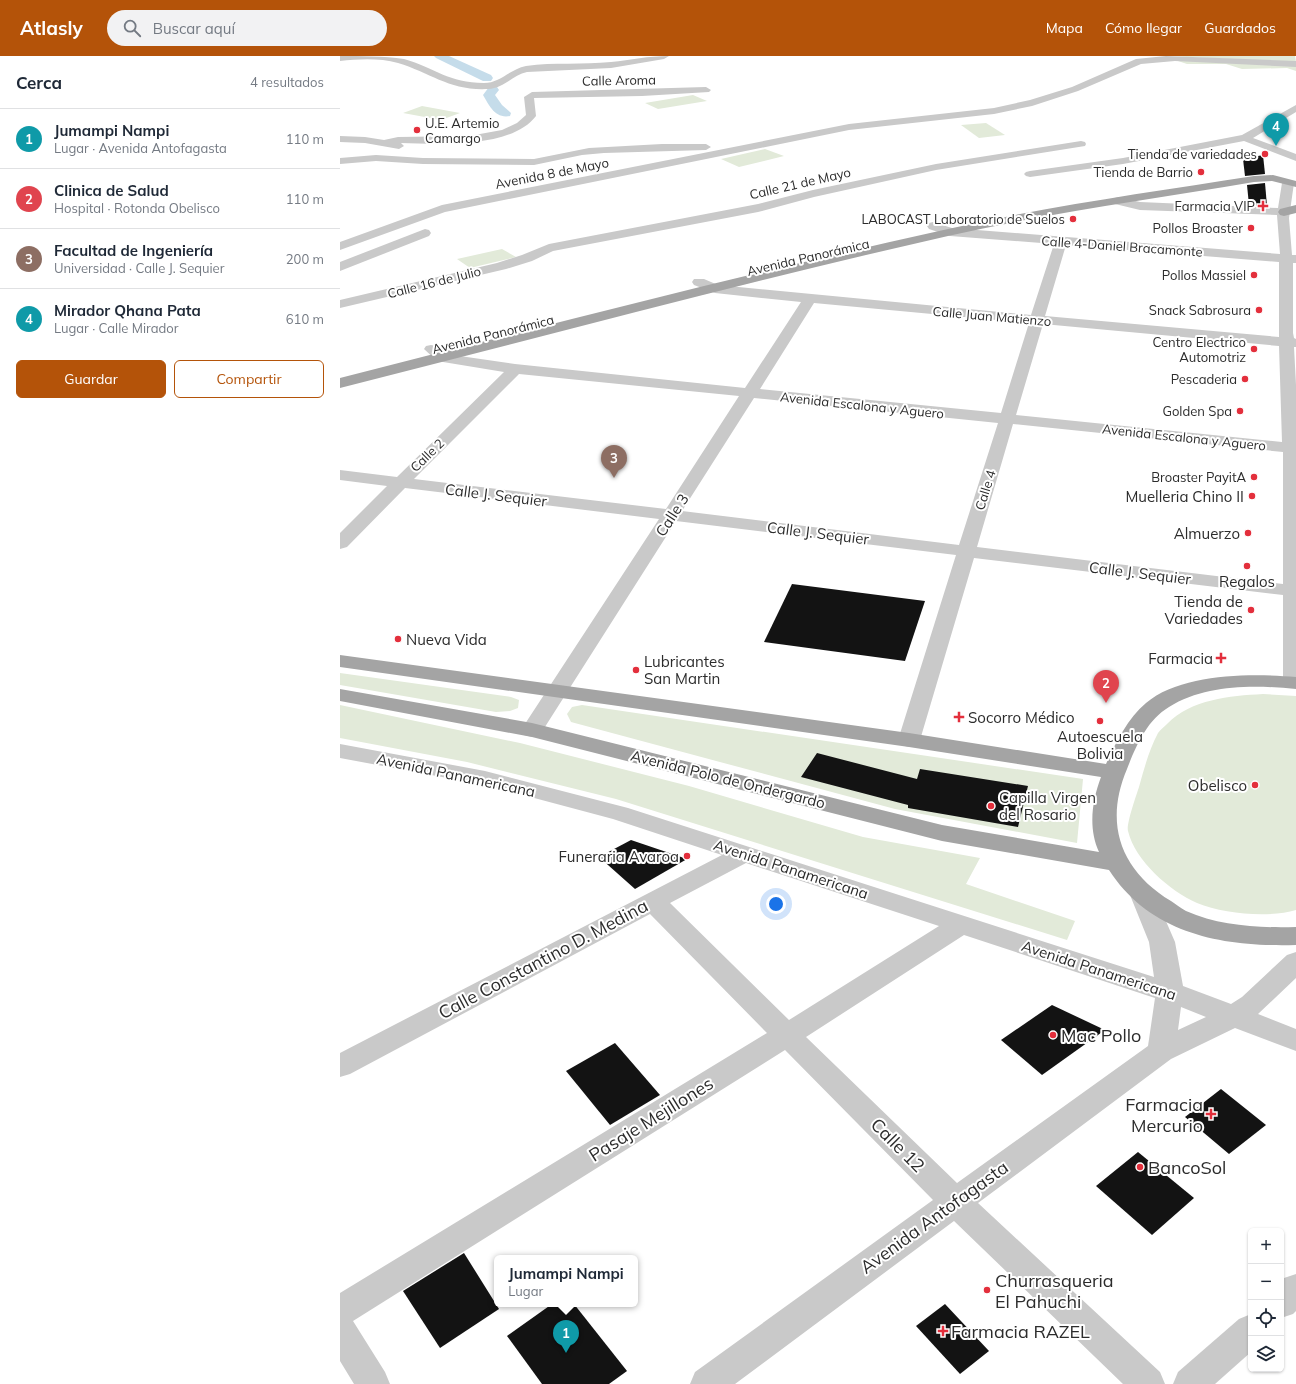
<!DOCTYPE html>
<html lang="es">
<head>
<meta charset="utf-8">
<style>
	body { margin:0; font-family:Mulish,sans-serif; background:#f2f2f3; color:#1f2937 }
	.controls { position:absolute; right:12px; bottom:12px; display:grid; overflow:hidden; border-radius:6px; box-shadow:0 1px 3px #0004 }
	.controls button { width:36px; height:36px; display:grid; place-items:center; padding:0; border:0; border-bottom:1px solid #e0e1e3; background:#fff; color:#1f2937; font:20px sans-serif }
	.you { position:absolute; left:436px; top:848px; width:14px; height:14px; margin:-10px; border:3px solid #fff; border-radius:50%; background:#1a73e8; box-shadow:0 0 0 6px #1a73e833 }
	.badge { display:grid; place-items:center; width:26px; height:26px; border-radius:50%; background:#b45309; color:#fff; font-size:13px; font-weight:700 }
	.pin { position:absolute; translate:-50% -33px; filter:drop-shadow(0 1px 2px #0008) }
	.pin::after { content:''; position:absolute; top:21px; width:14px; height:12px; background:inherit; clip-path:polygon(0 0,100% 0,50% 100%) }
	.popup { position:absolute; left:154px; top:1199px; width:144px; height:52px; box-sizing:border-box; display:grid; place-content:center; border-radius:6px; background:#fff; filter:drop-shadow(0 1px 3px #0005); font-size:13px; white-space:nowrap; color:#747a83 }
	.popup b { font-size:15px; color:#1f2937 }
	.popup::after { content:''; position:absolute; left:50%; top:100%; margin-left:-8px; border:8px solid transparent; border-top-color:#fff }
	.list { margin:0; padding:0; list-style:none }
	h2 { display:flex; justify-content:space-between; align-items:center; height:52px; margin:0; padding:0 16px; font-size:17px }
	h2 small { font-size:13px; font-weight:400; color:#747a83 }
	.list li { display:grid; grid-template-columns:26px 1fr auto; gap:12px; align-items:center; box-sizing:border-box; height:60px; padding:0 16px; border-top:1px solid #e0e1e3 }
	.list b { display:block; font-size:15px; white-space:nowrap }
	.list p { margin:0; font-size:13px; white-space:nowrap; color:#747a83 }
	.list em { font-size:13px; font-style:normal; color:#747a83 }
	.actions { display:flex; gap:8px; padding:12px 16px }
	.actions a { flex:1; padding:9px 0; border:1px solid #b45309; border-radius:6px; text-align:center; font-size:14px; color:#b45309 }
	.actions .main { background:#b45309; color:#fff }
	.icon { flex:none; width:22px; height:22px; fill:none; stroke:currentColor; stroke-width:2; stroke-linecap:round; stroke-linejoin:round }
	.map { position:relative; flex:none; width:956px; height:1328px; overflow:hidden }
	header { display:flex; align-items:center; gap:24px; box-sizing:border-box; height:56px; padding:0 20px; background:#b45309; color:#fff }
	header strong { font-size:19px }
	nav { display:flex; gap:22px; margin-inline-start:auto; font-size:14px }
	.search { width:280px; height:36px; background:#f2f2f3; display:flex; align-items:center; gap:10px; box-sizing:border-box; padding:0 14px; border-radius:22px; color:#747a83; font-size:15px }
	main { display:flex }
	aside { flex:1; background:#fff }
	.map>svg:first-child { display:block }
</style>
</head>
<body>
<header>
<strong>Atlasly</strong>
<div class="search"><svg class="icon" aria-label="search" viewBox="0 0 24 24"><circle cx="10" cy="10" r="6"/><path d="M15 15l6 6"/></svg>Buscar aquí</div>
<nav><a>Mapa</a><a>Cómo llegar</a><a>Guardados</a></nav>
</header>
<main>
<aside>
<h2>Cerca<small>4 resultados</small></h2>
<ul class="list">
<li><span class="badge" style="background:#0f9aa8">1</span><div><b>Jumampi Nampi</b><p>Lugar · Avenida Antofagasta</p></div><em>110 m</em></li>
<li><span class="badge" style="background:#e0444e">2</span><div><b>Clinica de Salud</b><p>Hospital · Rotonda Obelisco</p></div><em>110 m</em></li>
<li><span class="badge" style="background:#8d6e63">3</span><div><b>Facultad de Ingeniería</b><p>Universidad · Calle J. Sequier</p></div><em>200 m</em></li>
<li><span class="badge" style="background:#0f9aa8">4</span><div><b>Mirador Qhana Pata</b><p>Lugar · Calle Mirador</p></div><em>610 m</em></li>
</ul>
<div class="actions"><a class="main">Guardar</a><a>Compartir</a></div>
</aside>
<div class="map">
<svg width="956" height="1328" viewBox="0 0 956 1328">
	<rect width="100%" height="100%" fill="#fff"/>
	<!-- green -->
	<g fill="#e2ead9">
		<path d="M 834,0 L 955,0 L 956,6 L 847,1 Z"/>
		<path d="M 835,4 L 956,10 L 956,15 L 947,12 L 902,13 L 886,8 L 847,8 Z"/>
		<path d="M 353,39 L 367,45 L 318,53 L 305,47 Z"/>
		<path d="M 82,50 L 120,57 L 101,64 L 63,57 Z"/>
		<path d="M 646,67 L 665,79 L 639,82 L 621,69 Z"/>
		<path d="M 425,93 L 444,100 L 399,111 L 381,103 Z"/>
		<path d="M 162,193 L 176,201 L 130,212 L 117,203 Z"/>
		<path d="M 0,617 L 171,641 L 179,644 L 178,652 L 170,655 L 156,656 L 0,629 Z"/>
		<path d="M 923,638 L 956,640 L 956,854 C 929,862 884,858 857,847 C 830,835 795,805 788,775 C 786,769 796,740 799,731 C 804,713 809,694 818,677 C 820,674 824,671 827,668 C 852,643 889,640 923,638 Z"/>
		<path d="M 0,649 L 180,687 L 349,730 L 523,781 L 640,802 L 626,828 L 735,865 L 727,884 L 276,743 L 127,706 L 0,682 Z"/>
		<path d="M 242,649 L 743,723 L 737,787 L 555,753 L 231,666 L 227,658 L 232,651 Z"/>
	</g>
	<g fill="none" stroke-linecap="round" stroke-linejoin="round">
		<!-- canal -->
		<g fill="#c5dcea" fill-rule="evenodd">
			<path d="M 94,0 L 109,0 L 151,19 L 153,22 L 151,25 L 143,25 L 96,2 Z"/>
			<path d="M 153,30 L 157,31 L 159,34 L 155,39 L 162,49 L 171,57 L 170,60 C 155,63 149,49 143,39 L 149,31 Z"/>
		</g>
	</g>
	<!-- building -->
	<g fill="#131313">
		<path d="M 923,99 L 925,118 L 905,120 L 903,103 Z"/>
		<path d="M 925,127 L 927,150 L 909,149 L 907,129 Z"/>
		<path d="M 452,528 L 585,545 L 565,605 L 424,586 Z"/>
		<path d="M 477,697 L 577,723 L 580,713 L 688,730 L 678,771 L 568,752 L 568,749 L 461,721 Z"/>
		<path d="M 291,784 L 347,803 L 295,833 L 259,801 Z"/>
		<path d="M 712,949 L 765,974 L 702,1019 L 661,984 Z"/>
		<path d="M 275,987 L 320,1039 L 270,1069 L 226,1015 Z"/>
		<path d="M 881,1033 L 926,1069 L 889,1098 L 845,1061 Z"/>
		<path d="M 798,1096 L 854,1142 L 812,1179 L 756,1130 Z"/>
		<path d="M 124,1197 L 159,1253 L 100,1292 L 63,1235 Z"/>
		<path d="M 212,1248 L 234,1248 L 287,1315 L 269,1328 L 202,1328 L 167,1280 Z"/>
		<path d="M 605,1248 L 649,1295 L 620,1318 L 576,1270 Z"/>
	</g>
	<g fill="none" stroke-linecap="round" stroke-linejoin="round">
		<!-- minor -->
		<g fill="#c9c9c9" fill-rule="evenodd">
			<path d="M 0,0 C 21,0 44,0 64,3 C 95,12 109,27 144,27 C 160,27 170,13 186,10 C 214,6 243,9 271,6 C 291,4 308,0 329,0 L 324,3 L 271,12 L 187,16 C 173,19 164,32 148,33 C 110,35 91,17 58,7 C 40,2 19,3 0,5 Z"/>
			<path d="M 826,0 L 956,5 L 956,11 L 835,5 L 801,8 L 738,35 L 692,50 L 654,58 L 509,74 L 105,156 L 0,194 L 0,186 L 102,149 L 509,68 L 654,52 L 690,44 L 732,31 L 796,3 Z"/>
			<path d="M 366,31 L 371,34 L 369,36 L 302,40 L 194,42 L 196,60 C 171,93 98,88 61,87 L 64,90 L 59,93 L 25,87 L 0,86 L 0,80 L 25,81 L 44,84 L 58,81 L 129,80 L 162,74 L 177,67 L 186,59 L 184,41 L 192,36 Z"/>
			<path d="M 956,49 L 956,56 L 913,82 L 956,98 L 956,105 L 904,85 L 783,108 L 690,121 L 686,120 L 684,118 L 686,116 L 690,115 L 783,102 L 902,79 Z"/>
			<path d="M 741,85 L 745,86 L 746,88 L 745,90 L 596,114 L 474,141 L 418,156 L 213,195 L 192,205 L 166,213 L 0,252 L 0,244 L 157,207 L 182,199 L 209,188 L 418,148 L 473,134 L 596,108 Z"/>
			<path d="M 322,88 L 366,88 L 371,91 L 366,94 L 264,97 L 242,99 L 194,109 L 83,108 L 36,105 L 0,108 L 0,102 L 36,99 L 83,102 L 194,103 L 249,92 Z"/>
			<path d="M 948,124 L 952,125 L 954,127 L 949,162 L 952,199 L 956,199 L 956,207 L 953,207 L 953,277 L 954,282 L 956,283 L 956,291 L 954,291 L 956,329 L 956,632 L 946,631 L 943,626 L 943,539 L 634,502 L 580,684 L 577,689 L 569,691 L 561,689 L 558,684 L 616,499 L 336,465 L 203,674 L 200,679 L 192,681 L 184,679 L 181,674 L 319,463 L 65,432 L 7,491 L 0,493 L 0,477 L 47,430 L 0,424 L 0,414 L 57,421 L 164,316 L 97,305 L 84,293 L 86,290 L 91,289 L 96,290 L 106,298 L 175,308 L 405,332 L 461,246 L 375,237 L 354,229 L 352,226 L 354,223 L 364,223 L 378,229 L 691,259 L 714,188 L 610,180 L 589,173 L 587,170 L 589,167 L 593,166 L 612,172 L 940,198 L 937,159 L 800,154 L 775,148 L 773,145 L 775,142 L 779,141 L 800,146 L 938,152 L 942,127 L 944,125 ZM 726,189 L 939,206 L 939,281 L 705,260 ZM 474,247 L 689,267 L 661,357 L 420,333 ZM 703,268 L 939,290 L 942,386 L 676,359 ZM 179,318 L 399,340 L 326,453 L 74,423 ZM 414,342 L 658,367 L 619,489 L 342,455 ZM 673,368 L 943,396 L 943,528 L 637,491 Z"/>
			<path d="M 85,173 L 89,174 L 91,177 L 89,180 L 0,215 L 0,206 Z"/>
			<path d="M 0,688 L 145,715 L 288,752 L 814,921 L 809,886 L 790,839 L 794,833 L 803,830 L 812,833 L 835,886 L 843,930 L 891,948 L 902,941 L 947,899 L 956,896 L 956,922 L 918,958 L 956,973 L 956,995 L 895,972 L 831,1003 L 638,1147 L 820,1316 L 825,1328 L 783,1328 L 614,1165 L 395,1328 L 350,1328 L 355,1316 L 593,1144 L 445,994 L 13,1265 L 45,1316 L 50,1328 L 14,1328 L 0,1305 L 0,1237 L 427,977 L 310,858 L 10,1018 L 0,1021 L 0,997 L 382,799 L 273,763 L 145,729 L 0,702 ZM 406,807 L 599,870 L 449,964 L 330,847 ZM 624,879 L 815,942 L 808,990 L 617,1127 L 466,981 ZM 841,951 L 866,961 L 838,974 Z"/>
			<path d="M 956,1218 L 956,1255 L 953,1258 L 941,1262 L 941,1225 L 944,1222 Z"/>
			<path d="M 911,1258 L 911,1296 L 875,1328 L 833,1328 L 838,1316 L 899,1263 Z"/>
		</g>
		<!-- major -->
		<g fill="#a4a4a4" fill-rule="evenodd">
			<path d="M 933,119 L 956,125 L 956,131 L 932,125 L 914,126 C 812,143 709,157 608,180 C 404,226 203,281 0,332 L 0,322 C 202,271 404,218 608,173 C 709,150 812,136 914,120 Z"/>
			<path d="M 956,149 L 956,157 L 944,160 L 940,159 L 938,156 L 940,153 Z"/>
			<path d="M 0,599 L 569,677 L 766,708 C 776,686 788,662 806,647 C 841,617 912,617 956,621 L 956,633 C 914,629 866,628 829,651 C 807,664 796,690 787,713 C 764,767 780,814 831,845 C 836,848 840,852 846,855 C 880,870 919,872 956,871 L 956,889 C 884,891 811,879 769,814 L 602,785 L 192,681 L 0,645 L 0,633 L 192,667 L 602,769 L 759,796 C 748,772 752,745 761,721 L 569,691 L 0,611 Z"/>
		</g>
	</g>
	<!-- markers -->
	<g fill="#e32f3c" stroke="#fff" stroke-width="1.5">
		<circle cx="77" cy="74" r="4"/>
		<circle cx="925" cy="98" r="4"/>
		<circle cx="861" cy="116" r="4"/>
		<path d="M921 144h4v4h4v4h-4v4h-4v-4h-4v-4h4z"/>
		<circle cx="733" cy="163" r="4"/>
		<circle cx="911" cy="172" r="4"/>
		<circle cx="914" cy="219" r="4"/>
		<circle cx="919" cy="254" r="4"/>
		<circle cx="914" cy="293" r="4"/>
		<circle cx="905" cy="323" r="4"/>
		<circle cx="900" cy="355" r="4"/>
		<circle cx="914" cy="421" r="4"/>
		<circle cx="912" cy="440" r="4"/>
		<circle cx="908" cy="477" r="4"/>
		<circle cx="907" cy="510" r="4"/>
		<circle cx="911" cy="554" r="4"/>
		<circle cx="58" cy="583" r="4"/>
		<path d="M879 596h4v4h4v4h-4v4h-4v-4h-4v-4h4z"/>
		<circle cx="296" cy="614" r="4"/>
		<path d="M617 655h4v4h4v4h-4v4h-4v-4h-4v-4h4z"/>
		<circle cx="760" cy="665" r="4"/>
		<circle cx="915" cy="729" r="4"/>
		<circle cx="651" cy="750" r="4"/>
		<circle cx="347" cy="800" r="4"/>
		<circle cx="713" cy="979" r="4"/>
		<path d="M869 1052h4v4h4v4h-4v4h-4v-4h-4v-4h4z"/>
		<circle cx="800" cy="1111" r="4"/>
		<circle cx="647" cy="1234" r="4"/>
		<path d="M601 1269h4v4h4v4h-4v4h-4v-4h-4v-4h4z"/>
	</g>
	<g text-anchor="middle" dominant-baseline="central" stroke-width="4" stroke-linejoin="round" paint-order="stroke">
		<!-- far-street labels -->
		<g font-size="13" fill="#2c2c2c" stroke="#fff">
			<text transform="translate(279 24) rotate(-1)">Calle Aroma</text>
			<text transform="translate(212 117) rotate(-11)">Avenida 8 de Mayo</text>
			<text transform="translate(460 127) rotate(-13)">Calle 21 de Mayo</text>
			<text transform="translate(782 190) rotate(4)">Calle 4-Daniel Bracamonte</text>
			<text transform="translate(468 201) rotate(-13)">Avenida Panorámica</text>
			<text transform="translate(94 226) rotate(-14)">Calle 16 de Julio</text>
			<text transform="translate(652 260) rotate(5)">Calle Juan Matienzo</text>
			<text transform="translate(153 278) rotate(-14)">Avenida Panorámica</text>
			<text transform="translate(522 349) rotate(6)">Avenida Escalona y Aguero</text>
			<text transform="translate(844 381) rotate(6)">Avenida Escalona y Aguero</text>
			<text transform="translate(87 399) rotate(-44)">Calle 2</text>
			<text transform="translate(645 434) rotate(-73)">Calle 4</text>
		</g>
		<!-- far-poi labels -->
		<g font-size="13" fill="#2c2c2c" stroke="#fff" text-anchor="end">
			<text x="85" y="67" text-anchor="start">U.E. Artemio<tspan x="85" dy="15">Camargo</tspan></text>
			<text x="917" y="98">Tienda de variedades</text>
			<text x="853" y="116">Tienda de Barrio</text>
			<text x="915" y="150">Farmacia VIP</text>
			<text x="725" y="163">LABOCAST Laboratorio de Suelos</text>
			<text x="903" y="172">Pollos Broaster</text>
			<text x="906" y="219">Pollos Massiel</text>
			<text x="911" y="254">Snack Sabrosura</text>
			<text x="906" y="286">Centro Electrico<tspan x="906" dy="15">Automotriz</tspan></text>
			<text x="897" y="323">Pescaderia</text>
			<text x="892" y="355">Golden Spa</text>
			<text x="906" y="421">Broaster PayitA</text>
		</g>
		<!-- street labels -->
		<g font-size="15" fill="#2c2c2c" stroke="#fff">
			<text transform="translate(156 439) rotate(7)">Calle J. Sequier</text>
			<text transform="translate(332 459) rotate(-57)">Calle 3</text>
			<text transform="translate(478 477) rotate(7)">Calle J. Sequier</text>
			<text transform="translate(800 517) rotate(7)">Calle J. Sequier</text>
			<text transform="translate(116 719) rotate(12)">Avenida Panamericana</text>
			<text transform="translate(388 723) rotate(14)">Avenida Polo de Ondergardo</text>
			<text transform="translate(451 813) rotate(18)">Avenida Panamericana</text>
			<text transform="translate(759 914) rotate(18)">Avenida Panamericana</text>
		</g>
		<!-- poi labels -->
		<g font-size="15" fill="#2c2c2c" stroke="#fff" text-anchor="end">
			<text x="904" y="440">Muelleria Chino II</text>
			<text x="900" y="477">Almuerzo</text>
			<text x="907" y="525" text-anchor="middle">Regalos</text>
			<text x="903" y="545">Tienda de<tspan x="903" dy="17">Variedades</tspan></text>
			<text x="66" y="583" text-anchor="start">Nueva Vida</text>
			<text x="873" y="602">Farmacia</text>
			<text x="304" y="605" text-anchor="start">Lubricantes<tspan x="304" dy="17">San Martin</tspan></text>
			<text x="628" y="661" text-anchor="start">Socorro Médico</text>
			<text x="760" y="680" text-anchor="middle">Autoescuela<tspan x="760" dy="17">Bolivia</tspan></text>
			<text x="907" y="729">Obelisco</text>
			<text x="659" y="741" text-anchor="start">Capilla Virgen<tspan x="659" dy="17">del Rosario</tspan></text>
			<text x="339" y="800">Funeraria Avaroa</text>
		</g>
		<!-- near-street labels -->
		<g font-size="18" fill="#2c2c2c" stroke="#fff">
			<text transform="translate(203 903) rotate(-28)">Calle Constantino D. Medina</text>
			<text transform="translate(311 1063) rotate(-32)">Pasaje Mejillones</text>
			<text transform="translate(558 1089) rotate(45)">Calle 12</text>
			<text transform="translate(594 1161) rotate(-36)">Avenida Antofagasta</text>
		</g>
		<!-- near-poi labels -->
		<g font-size="18" fill="#2c2c2c" stroke="#fff" text-anchor="start">
			<text x="721" y="979">Mac Pollo</text>
			<text x="863" y="1048" text-anchor="end">Farmacia<tspan x="863" dy="21">Mercurio</tspan></text>
			<text x="808" y="1111">BancoSol</text>
			<text x="655" y="1224">Churrasqueria<tspan x="655" dy="21">El Pahuchi</tspan></text>
			<text x="611" y="1275">Farmacia RAZEL</text>
		</g>
	</g>
</svg>
<div class="controls">
<button>+</button>
<button>−</button>
<button><svg class="icon" aria-label="locate" viewBox="0 0 24 24"><circle cx="12" cy="12" r="6"/><path d="M12 2v4M12 18v4M2 12h4M18 12h4"/></svg></button>
<button><svg class="icon" aria-label="layers" viewBox="0 0 24 24"><path d="M12 4l9 5-9 5-9-5zM3 14l9 5 9-5"/></svg></button>
</div>
<div class="you"></div>
<div class="pin badge" style="left:226px;top:1297px;background:#0f9aa8">1</div>
<div class="popup"><b>Jumampi Nampi</b>Lugar</div>
<div class="pin badge" style="left:766px;top:647px;background:#e0444e">2</div>
<div class="pin badge" style="left:274px;top:422px;background:#8d6e63">3</div>
<div class="pin badge" style="left:936px;top:90px;background:#0f9aa8">4</div>
</div>
</main>
</body>
</html>
